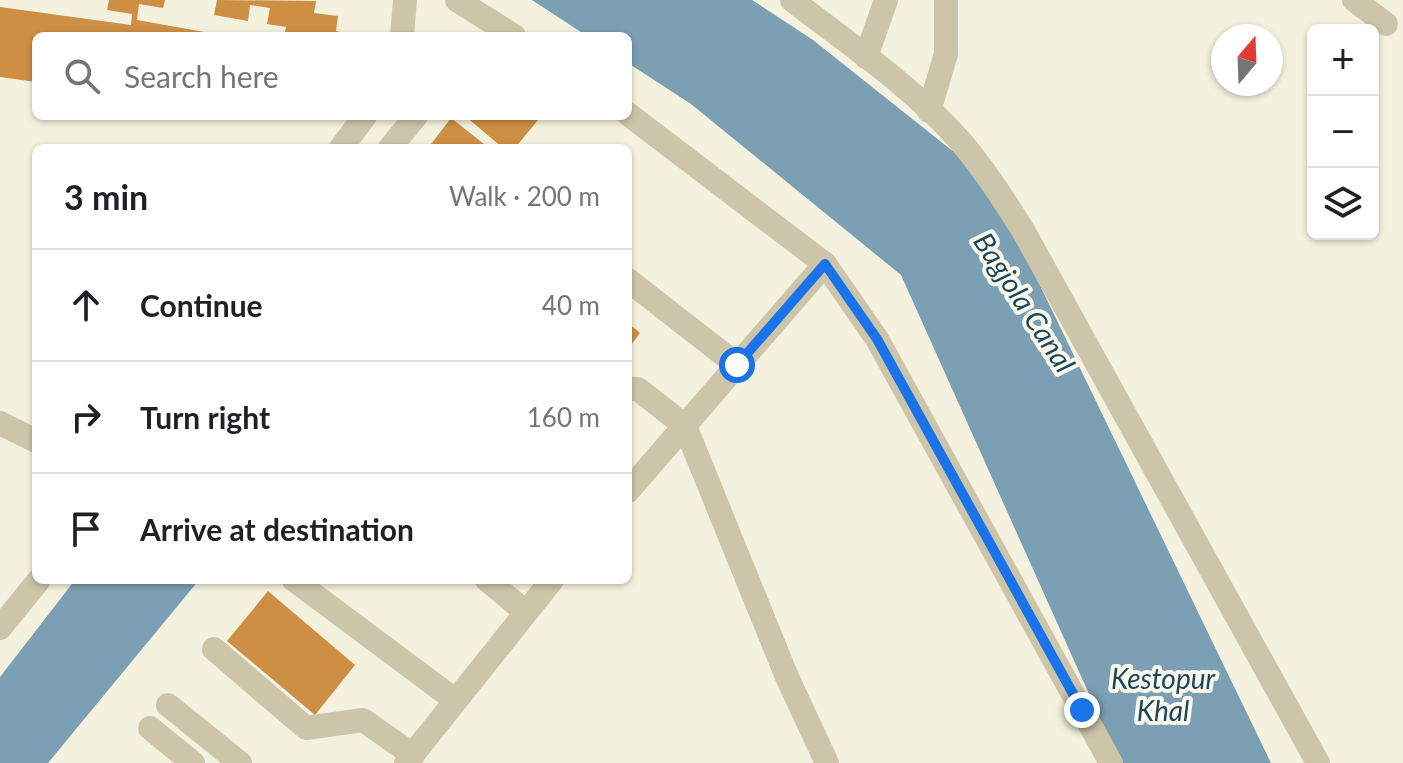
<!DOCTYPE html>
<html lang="en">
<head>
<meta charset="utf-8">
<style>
	body { margin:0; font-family:Lato,sans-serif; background:#f6f6f6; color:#202124 }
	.controls { position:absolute; right:24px; top:24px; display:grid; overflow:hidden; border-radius:12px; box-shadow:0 2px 6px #0004 }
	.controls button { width:72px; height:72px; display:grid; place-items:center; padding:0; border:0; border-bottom:2px solid #e0e0e0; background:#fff; color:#202124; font:40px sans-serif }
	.compass { position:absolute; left:1211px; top:24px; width:72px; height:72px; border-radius:50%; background:#fff; box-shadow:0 2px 6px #0004; rotate:19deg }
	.stop { position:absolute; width:24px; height:24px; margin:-18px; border:6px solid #1a73e8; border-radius:50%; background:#fff }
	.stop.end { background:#1a73e8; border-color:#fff; box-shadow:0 2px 8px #0008 }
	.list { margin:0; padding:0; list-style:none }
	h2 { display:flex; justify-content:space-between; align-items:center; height:104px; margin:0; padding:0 32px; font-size:34px }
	h2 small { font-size:26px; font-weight:400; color:#757577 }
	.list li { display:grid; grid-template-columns:52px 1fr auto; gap:24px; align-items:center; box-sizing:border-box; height:112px; padding:0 32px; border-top:2px solid #e0e0e0 }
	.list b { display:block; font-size:30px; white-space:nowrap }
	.list em { font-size:26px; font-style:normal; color:#757577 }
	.icon { flex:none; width:44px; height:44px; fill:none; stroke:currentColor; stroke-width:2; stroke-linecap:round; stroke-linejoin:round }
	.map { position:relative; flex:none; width:1403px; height:763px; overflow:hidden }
	.search { position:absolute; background:#fff; box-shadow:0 2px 6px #0004; left:32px; top:32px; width:600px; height:88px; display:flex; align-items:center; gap:20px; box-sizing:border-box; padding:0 28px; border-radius:12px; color:#757577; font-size:30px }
	.panel { position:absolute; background:#fff; box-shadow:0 2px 6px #0004; left:32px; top:144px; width:600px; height:440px; border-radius:12px }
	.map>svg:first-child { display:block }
</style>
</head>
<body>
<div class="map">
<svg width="1403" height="763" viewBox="0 0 1403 763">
	<rect width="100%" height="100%" fill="#f4f1de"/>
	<!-- water -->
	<g fill="#7b9fb3">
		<path d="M 532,0 L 752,0 L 813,40 L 989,180 L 1271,763 L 1120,763 L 901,275 L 691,104 L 628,63 L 628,36 L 587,36 Z"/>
		<path d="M 75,580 L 199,580 L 48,763 L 0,763 L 0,677 Z"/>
	</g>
	<!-- building -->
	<g fill="#cd8f43">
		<path d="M 109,0 L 165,0 L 163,8 L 139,4 L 137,20 L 227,36 L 36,36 L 36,82 L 0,77 L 0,7 L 131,25 L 132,14 L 107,10 Z"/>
		<path d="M 217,0 L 316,1 L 314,13 L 338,16 L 336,31 L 361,36 L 284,36 L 286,27 L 267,24 L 270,8 L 250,5 L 248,21 L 214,15 Z"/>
		<path d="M 465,116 L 533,116 L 538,120 L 515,148 L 503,148 Z"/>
		<path d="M 451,118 L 489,148 L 428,148 Z"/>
		<path d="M 628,323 L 640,333 L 628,349 Z"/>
		<path d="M 268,591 L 355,665 L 315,715 L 227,641 Z"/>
	</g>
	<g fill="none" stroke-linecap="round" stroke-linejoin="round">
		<!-- minor -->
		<g stroke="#cdc5a9" stroke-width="24">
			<path d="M 457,0 L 514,36"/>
			<path d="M 792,0 C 849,44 913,87 961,142 C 985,170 1005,201 1024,232 L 1318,763"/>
			<path d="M 1354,0 L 1386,24"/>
			<path d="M 402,36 L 405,0"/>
			<path d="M 866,57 L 886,0"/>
			<path d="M 929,111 L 946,54 L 946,0"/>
			<path d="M 628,114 L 825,264 L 877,339 L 1111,763"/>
			<path d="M 341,148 L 365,116"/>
			<path d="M 390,148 L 416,116"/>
			<path d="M 628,280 L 737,365"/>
			<path d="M 628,389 L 638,389 L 685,426 L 787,677 L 827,763"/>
			<path d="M 0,423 L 36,441"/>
			<path d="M 628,491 L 825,264"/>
			<path d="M 294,580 L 455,700"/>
			<path d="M 487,580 L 526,612"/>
			<path d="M 0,628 L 39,580"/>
			<path d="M 214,649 L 306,728 L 363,720 L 413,755"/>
			<path d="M 168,705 L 240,763"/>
			<path d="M 150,728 L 193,763"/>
			<path d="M 406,763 L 552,580"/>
		</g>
	</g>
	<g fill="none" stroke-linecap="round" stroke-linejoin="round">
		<!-- route -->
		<path stroke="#1a73e8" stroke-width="10" d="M 737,365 L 825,264 L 877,339 L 1082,710"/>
	</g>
	<g text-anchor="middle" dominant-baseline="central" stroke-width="8" stroke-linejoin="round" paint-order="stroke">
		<!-- water labels -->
		<g font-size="28" font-style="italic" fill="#1c455e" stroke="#fbf9eb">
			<text transform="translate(1025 302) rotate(57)">Bagjola Canal</text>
			<text x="1163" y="678">Kestopur<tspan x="1163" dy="32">Khal</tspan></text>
		</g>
	</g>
</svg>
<div class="controls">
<button>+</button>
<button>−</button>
<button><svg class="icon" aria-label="layers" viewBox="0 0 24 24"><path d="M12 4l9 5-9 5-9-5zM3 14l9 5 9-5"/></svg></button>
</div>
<svg class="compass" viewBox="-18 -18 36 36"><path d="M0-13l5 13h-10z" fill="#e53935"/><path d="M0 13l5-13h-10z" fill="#757577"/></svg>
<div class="stop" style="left:737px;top:365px"></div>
<div class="stop end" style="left:1082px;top:710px"></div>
<div class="search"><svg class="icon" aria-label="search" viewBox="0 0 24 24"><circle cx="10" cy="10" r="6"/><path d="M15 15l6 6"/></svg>Search here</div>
<section class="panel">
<h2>3 min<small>Walk · 200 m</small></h2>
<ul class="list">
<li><svg class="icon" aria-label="ahead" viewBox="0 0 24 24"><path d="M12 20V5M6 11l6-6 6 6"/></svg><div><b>Continue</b></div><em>40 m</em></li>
<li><svg class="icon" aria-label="right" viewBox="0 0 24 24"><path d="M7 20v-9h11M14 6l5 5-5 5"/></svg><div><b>Turn right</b></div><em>160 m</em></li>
<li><svg class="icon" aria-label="arrive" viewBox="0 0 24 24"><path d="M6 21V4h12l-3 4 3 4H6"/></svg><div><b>Arrive at destination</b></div></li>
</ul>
</section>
</div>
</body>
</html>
